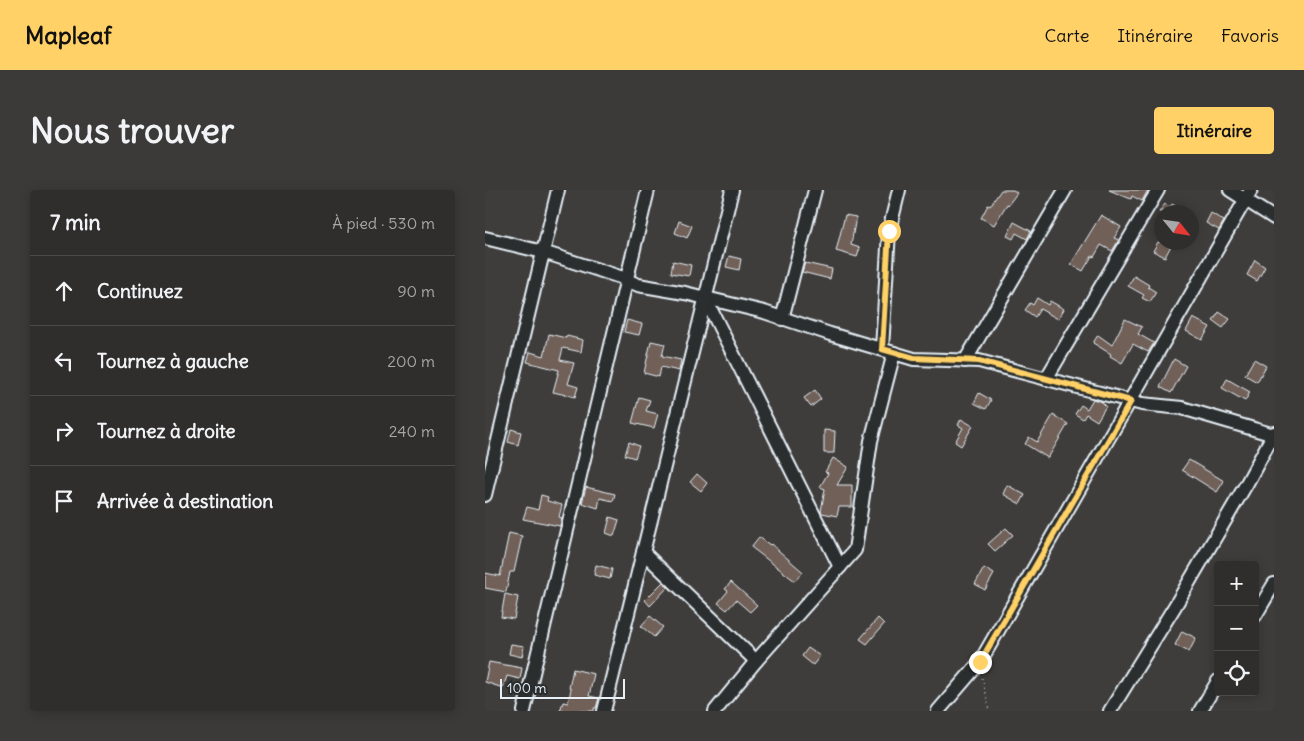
<!DOCTYPE html>
<html lang="fr">
<head>
<meta charset="utf-8">
<style>
	body { margin:0; font-family:Delius,sans-serif; background:#3b3a38; color:#f1f3f6 }
	.controls { position:absolute; right:15px; bottom:15px; display:grid; overflow:hidden; border-radius:5px; box-shadow:0 2px 12px #0003 }
	.controls button { width:45px; height:45px; display:grid; place-items:center; padding:0; border:0; border-bottom:1px solid #4a4a48; background:#2f2e2c; color:#f1f3f6; font:25px sans-serif }
	.compass { position:absolute; left:669px; top:15px; width:45px; height:45px; border-radius:50%; background:#2f2e2c; box-shadow:0 2px 12px #0003; rotate:120deg }
	.scale { position:absolute; left:15px; bottom:12px; width:125px; box-sizing:border-box; padding-left:5px; border:2px solid #e8f1f8; border-top:0; font-size:14px; line-height:18px; white-space:nowrap; color:#e8f1f8; -webkit-text-stroke:4px #2a2d2e; paint-order:stroke }
	.stop { position:absolute; width:15px; height:15px; margin:-11px; border:4px solid #ffd166; border-radius:50%; background:#fff }
	.stop.end { background:#ffd166; border-color:#fff; box-shadow:0 1px 5px #0008 }
	.list { margin:0; padding:0; list-style:none }
	h2 { display:flex; justify-content:space-between; align-items:center; height:65px; margin:0; padding:0 20px; font-size:21px }
	h2 small { font-size:16px; font-weight:400; color:#a7a8a9 }
	.list li { display:grid; grid-template-columns:32px 1fr auto; gap:15px; align-items:center; box-sizing:border-box; height:70px; padding:0 20px; border-top:1px solid #4a4a48 }
	.list b { display:block; font-size:19px; white-space:nowrap }
	.list em { font-size:16px; font-style:normal; color:#a7a8a9 }
	.icon { flex:none; width:28px; height:28px; fill:none; stroke:currentColor; stroke-width:2; stroke-linecap:round; stroke-linejoin:round }
	.map { position:relative; flex:none; width:789px; height:521px; overflow:hidden; border-radius:5px }
	header { display:flex; align-items:center; gap:30px; box-sizing:border-box; height:70px; padding:0 25px; background:#ffd166; color:#111 }
	header strong { font-size:24px }
	nav { display:flex; gap:28px; margin-inline-start:auto; font-size:18px }
	.intro { display:flex; align-items:center; justify-content:space-between; box-sizing:border-box; height:120px; padding:0 30px }
	h1 { margin:0; font-size:35px }
	.button { padding:12px 22px; border-radius:5px; background:#ffd166; color:#111; font-size:18px; font-weight:700 }
	main { display:flex; gap:30px; padding:0 30px }
	aside { flex:1; background:#2f2e2c; border-radius:5px; box-shadow:0 2px 12px #0003 }
	.map>svg:first-child { display:block }
</style>
</head>
<body>
<header>
<strong>Mapleaf</strong>
<nav><a>Carte</a><a>Itinéraire</a><a>Favoris</a></nav>
</header>
<div class="intro"><h1>Nous trouver</h1><a class="button">Itinéraire</a></div>
<main>
<aside>
<h2>7 min<small>À pied · 530 m</small></h2>
<ul class="list">
<li><svg class="icon" aria-label="ahead" viewBox="0 0 24 24"><path d="M12 20V5M6 11l6-6 6 6"/></svg><div><b>Continuez</b></div><em>90 m</em></li>
<li><svg class="icon" aria-label="left" viewBox="0 0 24 24"><path d="M17 20v-9H6M10 6l-5 5 5 5"/></svg><div><b>Tournez à gauche</b></div><em>200 m</em></li>
<li><svg class="icon" aria-label="right" viewBox="0 0 24 24"><path d="M7 20v-9h11M14 6l5 5-5 5"/></svg><div><b>Tournez à droite</b></div><em>240 m</em></li>
<li><svg class="icon" aria-label="arrive" viewBox="0 0 24 24"><path d="M6 21V4h12l-3 4 3 4H6"/></svg><div><b>Arrivée à destination</b></div></li>
</ul>
</aside>
<div class="map">
<svg width="789" height="521" viewBox="0 0 789 521">
	<rect width="100%" height="100%" fill="#3f3d3b"/>
	<filter id="ink" filterUnits="userSpaceOnUse"><feTurbulence type="fractalNoise" baseFrequency=".02" numOctaves="2"/><feDisplacementMap in="SourceGraphic" scale="10" xChannelSelector="R" yChannelSelector="G"/><feConvolveMatrix kernelMatrix="1 2 1 2 8 2 1 2 1" color-interpolation-filters="sRGB"/></filter>
	<g filter="url(#ink)">
		<!-- building -->
		<g fill="#716158" stroke="#e8f1f8">
			<path d="M 516,0 L 528,0 L 532,3 L 523,15 L 522,14 L 509,35 L 496,28 L 503,15 L 505,16 Z"/>
			<path d="M 624,0 L 663,0 L 657,11 L 647,6 L 646,9 Z"/>
			<path d="M 680,14 L 685,17 L 687,14 L 701,22 L 674,22 Z"/>
			<path d="M 726,23 L 739,31 L 734,40 L 721,33 Z"/>
			<path d="M 360,25 L 371,27 L 366,55 L 375,58 L 372,67 L 351,61 Z"/>
			<path d="M 616,25 L 636,37 L 629,48 L 634,50 L 627,61 L 616,55 L 609,67 L 607,66 L 598,81 L 586,74 Z"/>
			<path d="M 194,31 L 207,36 L 202,48 L 190,43 Z"/>
			<path d="M 529,32 L 546,41 L 542,49 L 531,43 L 528,49 L 522,46 Z"/>
			<path d="M 673,52 L 688,52 L 680,67 L 668,61 Z"/>
			<path d="M 244,66 L 256,69 L 254,80 L 241,77 Z"/>
			<path d="M 770,70 L 780,77 L 772,91 L 762,85 Z"/>
			<path d="M 188,71 L 206,75 L 204,86 L 186,83 Z"/>
			<path d="M 320,73 L 347,79 L 345,89 L 317,82 Z"/>
			<path d="M 649,86 L 664,95 L 663,97 L 671,102 L 665,112 L 657,108 L 659,105 L 643,96 Z"/>
			<path d="M 552,108 L 563,115 L 565,111 L 579,119 L 573,129 L 555,119 L 550,127 L 540,120 L 545,113 L 548,115 Z"/>
			<path d="M 734,122 L 745,129 L 738,138 L 728,131 Z"/>
			<path d="M 708,128 L 725,137 L 717,150 L 701,141 Z"/>
			<path d="M 640,129 L 657,137 L 653,144 L 669,153 L 663,162 L 648,154 L 637,173 L 625,166 L 626,164 L 608,153 L 613,145 L 627,155 Z"/>
			<path d="M 142,130 L 157,134 L 154,145 L 139,142 Z"/>
			<path d="M 64,144 L 81,148 L 82,146 L 98,150 L 96,162 L 78,158 L 75,170 L 89,173 L 83,194 L 93,197 L 90,207 L 68,202 L 74,180 L 42,172 L 45,162 L 59,166 Z"/>
			<path d="M 166,151 L 180,154 L 177,166 L 196,170 L 194,181 L 176,177 L 174,187 L 159,183 Z"/>
			<path d="M 689,169 L 701,176 L 686,203 L 675,197 Z"/>
			<path d="M 769,169 L 781,176 L 772,192 L 760,185 Z"/>
			<path d="M 742,189 L 765,202 L 760,211 L 737,198 Z"/>
			<path d="M 330,200 L 336,209 L 326,217 L 319,208 Z"/>
			<path d="M 494,203 L 506,210 L 501,219 L 489,213 Z"/>
			<path d="M 154,207 L 165,210 L 161,221 L 173,224 L 169,238 L 147,233 Z"/>
			<path d="M 608,209 L 617,212 L 621,216 L 612,231 L 601,224 L 598,229 L 590,224 L 596,215 L 602,219 Z"/>
			<path d="M 568,225 L 583,234 L 563,268 L 540,254 L 544,247 L 552,252 Z"/>
			<path d="M 476,229 L 488,236 L 476,256 L 470,252 L 478,238 L 473,235 Z"/>
			<path d="M 26,239 L 36,242 L 33,255 L 23,252 Z"/>
			<path d="M 339,240 L 350,241 L 349,263 L 339,263 Z"/>
			<path d="M 144,252 L 154,256 L 150,268 L 140,265 Z"/>
			<path d="M 348,268 L 363,277 L 352,295 L 367,295 L 367,317 L 354,317 L 352,326 L 337,323 L 336,321 L 340,299 L 335,297 L 343,283 L 340,282 Z"/>
			<path d="M 704,270 L 739,291 L 732,302 L 697,280 Z"/>
			<path d="M 212,284 L 222,293 L 216,301 L 205,292 Z"/>
			<path d="M 522,295 L 540,305 L 535,314 L 518,304 Z"/>
			<path d="M 101,297 L 130,304 L 128,311 L 115,308 L 113,318 L 97,313 Z"/>
			<path d="M 56,305 L 63,307 L 62,311 L 77,315 L 74,327 L 77,328 L 75,336 L 38,329 L 42,317 L 53,320 Z"/>
			<path d="M 125,327 L 134,330 L 129,346 L 121,343 Z"/>
			<path d="M 521,338 L 528,345 L 510,361 L 503,354 Z"/>
			<path d="M 24,343 L 37,346 L 29,382 L 25,382 L 21,402 L 0,398 L 0,383 L 15,386 Z"/>
			<path d="M 274,347 L 285,355 L 286,354 L 318,382 L 310,391 L 266,357 Z"/>
			<path d="M 111,375 L 127,379 L 125,389 L 109,385 Z"/>
			<path d="M 499,378 L 509,384 L 500,400 L 490,394 Z"/>
			<path d="M 178,392 L 183,397 L 165,416 L 160,410 Z"/>
			<path d="M 246,392 L 272,415 L 265,422 L 251,410 L 242,420 L 233,413 L 243,401 L 240,399 Z"/>
			<path d="M 20,404 L 33,407 L 29,429 L 16,427 Z"/>
			<path d="M 165,426 L 178,437 L 169,447 L 156,436 Z"/>
			<path d="M 393,428 L 399,434 L 382,454 L 375,449 Z"/>
			<path d="M 697,441 L 711,448 L 704,462 L 690,455 Z"/>
			<path d="M 26,454 L 39,456 L 37,467 L 24,464 Z"/>
			<path d="M 323,458 L 335,466 L 328,475 L 317,466 Z"/>
			<path d="M 4,472 L 37,478 L 35,489 L 22,486 L 18,498 L 0,492 Z"/>
			<path d="M 88,479 L 109,484 L 104,506 L 114,508 L 111,518 L 109,518 L 109,521 L 75,521 L 78,512 L 83,513 L 86,499 L 84,498 Z"/>
		</g>
		<g fill="none" stroke-linecap="round" stroke-linejoin="round">
			<defs>
				<g id="minor">
					<path d="M 745,0 L 789,28"/>
					<path d="M 0,48 L 58,62 L 135,87 L 153,95 L 200,103 L 279,122 L 345,144 L 429,169 L 494,171 L 657,214 L 697,218 L 789,245"/>
					<path d="M 220,108 L 355,377"/>
					<path d="M 297,129 L 330,0"/>
					<path d="M 397,159 L 404,41 L 414,0"/>
					<path d="M 480,171 L 580,0"/>
					<path d="M 561,189 L 673,0"/>
					<path d="M 0,305 L 73,0"/>
					<path d="M 158,362 L 271,471"/>
					<path d="M 770,426 L 789,394"/>
					<path d="M 39,521 L 163,0"/>
					<path d="M 119,521 L 247,0"/>
					<path d="M 230,521 L 271,471 L 370,360 L 386,251 L 409,163"/>
					<path d="M 453,521 L 495,472 L 766,0"/>
					<path d="M 625,521 L 690,416 L 762,293 L 789,243"/>
					<path d="M 715,521 L 733,491"/>
				</g>
			</defs>
			<!-- minor casing -->
			<use href="#minor" stroke="#e8f1f8" stroke-width="16"/>
			<!-- path -->
			<path stroke="#e8f1f8" stroke-width="1" stroke-dasharray="1 4" stroke-linecap="butt" d="M 497,488 L 505,521"/>
			<!-- minor -->
			<use href="#minor" stroke="#2a2d2e" stroke-width="12"/>
		</g>
	</g>
	<g fill="none" stroke-linecap="round" stroke-linejoin="round" filter="url(#ink)">
		<!-- route -->
		<path stroke="#ffd166" stroke-width="6" d="M 404,41 L 397,159 L 429,168 L 494,171 L 646,211 L 495,472"/>
	</g>
</svg>
<div class="controls">
<button>+</button>
<button>−</button>
<button><svg class="icon" aria-label="locate" viewBox="0 0 24 24"><circle cx="12" cy="12" r="6"/><path d="M12 2v4M12 18v4M2 12h4M18 12h4"/></svg></button>
</div>
<svg class="compass" viewBox="-18 -18 36 36"><path d="M0-13l5 13h-10z" fill="#e53935"/><path d="M0 13l5-13h-10z" fill="#a7a8a9"/></svg>
<div class="scale">100 m</div>
<div class="stop" style="left:404px;top:41px"></div>
<div class="stop end" style="left:495px;top:472px"></div>
</div>
</main>
</body>
</html>
